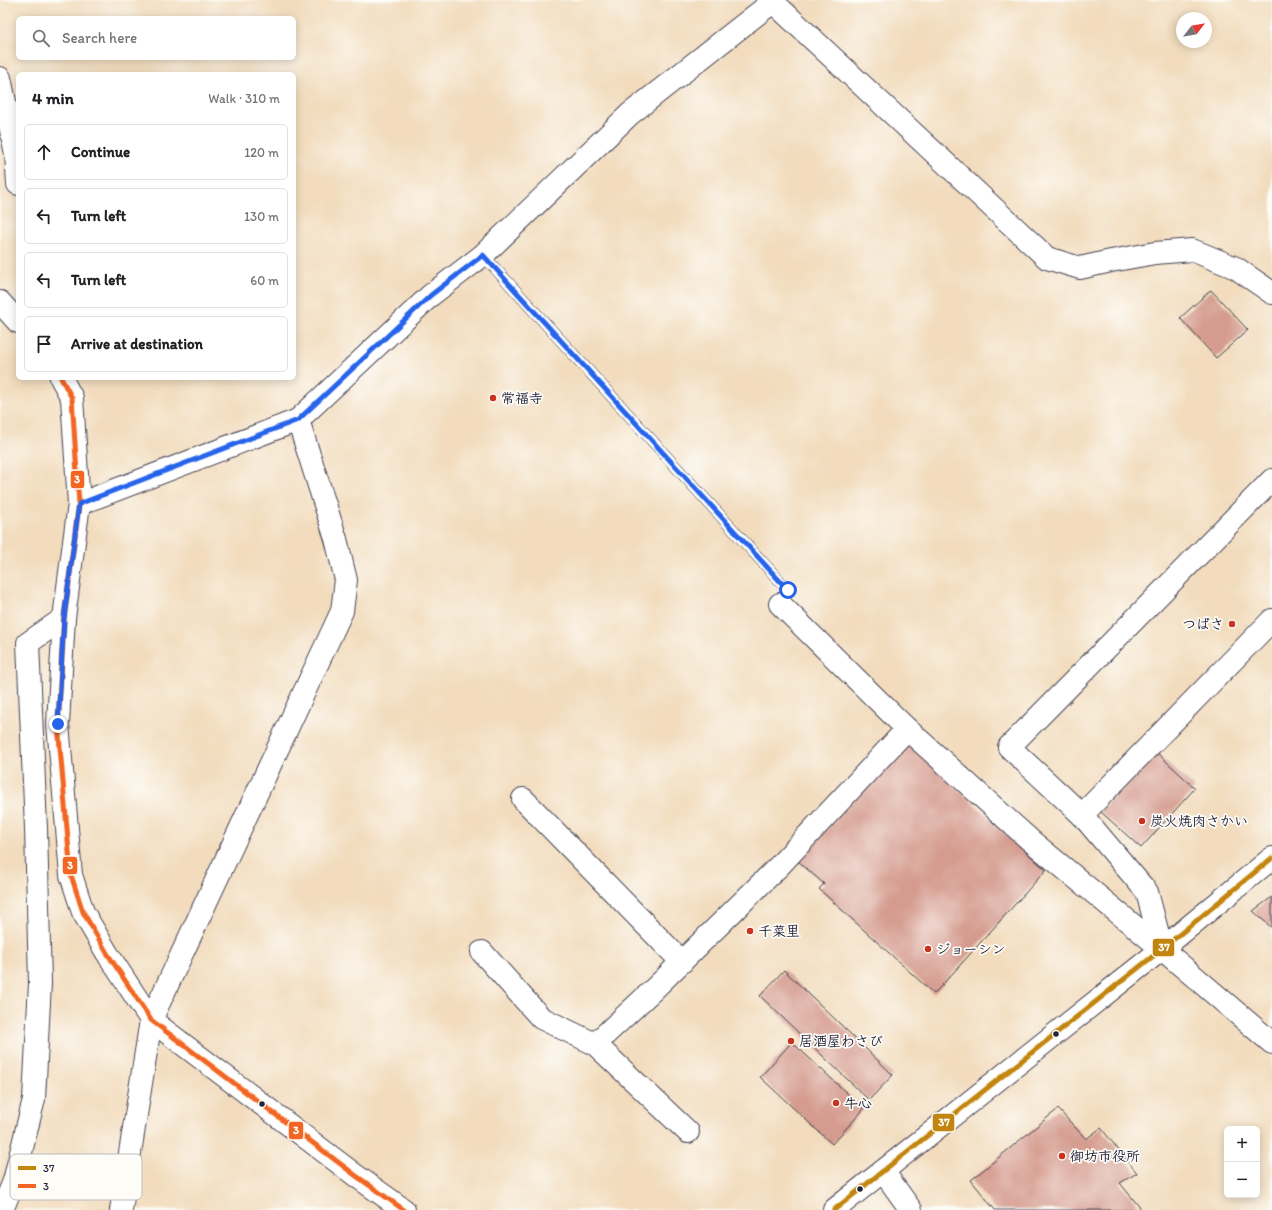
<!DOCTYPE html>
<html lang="en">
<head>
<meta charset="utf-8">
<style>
	body { margin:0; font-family:Itim,"Klee One",sans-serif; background:#f2f2f2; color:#202124 }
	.controls { position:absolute; right:12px; bottom:12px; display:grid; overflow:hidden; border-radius:6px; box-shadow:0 2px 10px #0003 }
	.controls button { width:36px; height:36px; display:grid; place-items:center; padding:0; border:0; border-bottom:1px solid #e0e0e0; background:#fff; color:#202124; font:20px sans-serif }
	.compass { position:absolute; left:1176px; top:12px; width:36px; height:36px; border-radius:50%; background:#fff; box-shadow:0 2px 10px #0003; rotate:59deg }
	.stop { position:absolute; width:12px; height:12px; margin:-9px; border:3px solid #2563eb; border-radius:50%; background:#fff }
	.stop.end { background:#2563eb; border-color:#fff; box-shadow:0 1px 4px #0008 }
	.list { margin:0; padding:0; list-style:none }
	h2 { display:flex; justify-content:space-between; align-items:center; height:52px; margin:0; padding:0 16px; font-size:17px }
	h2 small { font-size:13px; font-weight:400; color:#757577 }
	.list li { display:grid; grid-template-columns:26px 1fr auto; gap:12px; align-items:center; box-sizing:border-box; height:56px; margin:0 8px 8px; padding:0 8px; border:1px solid #e0e0e0; border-radius:6px }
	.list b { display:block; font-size:15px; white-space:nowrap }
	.list em { font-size:13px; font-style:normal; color:#757577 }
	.icon { flex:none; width:22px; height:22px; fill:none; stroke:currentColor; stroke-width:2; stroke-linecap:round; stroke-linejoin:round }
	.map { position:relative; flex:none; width:1272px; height:1210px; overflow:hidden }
	.search { position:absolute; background:#fff; box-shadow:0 2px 10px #0003; left:16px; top:16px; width:280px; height:44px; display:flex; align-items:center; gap:10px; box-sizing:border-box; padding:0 14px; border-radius:6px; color:#757577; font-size:15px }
	.panel { position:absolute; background:#fff; box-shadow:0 2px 10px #0003; left:16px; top:72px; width:280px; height:308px; border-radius:6px }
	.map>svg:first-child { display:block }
</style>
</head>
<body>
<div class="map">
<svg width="1272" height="1210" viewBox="0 0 1272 1210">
	<rect width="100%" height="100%" fill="#fdfcf7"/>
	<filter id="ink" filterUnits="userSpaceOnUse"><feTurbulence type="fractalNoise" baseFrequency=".025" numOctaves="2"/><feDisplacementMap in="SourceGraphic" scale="8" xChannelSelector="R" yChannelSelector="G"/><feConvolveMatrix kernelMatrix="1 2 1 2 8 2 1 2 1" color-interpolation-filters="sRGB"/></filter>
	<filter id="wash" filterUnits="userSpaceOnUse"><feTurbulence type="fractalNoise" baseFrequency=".012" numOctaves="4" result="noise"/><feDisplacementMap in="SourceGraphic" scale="16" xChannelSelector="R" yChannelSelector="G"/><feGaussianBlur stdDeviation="0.9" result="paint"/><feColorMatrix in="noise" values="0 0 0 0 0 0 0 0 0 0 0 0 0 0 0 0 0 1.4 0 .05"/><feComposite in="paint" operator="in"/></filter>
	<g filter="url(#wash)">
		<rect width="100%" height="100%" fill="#f2dcbd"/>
		<g id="blocks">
			<!-- building -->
			<g fill="#d59b8f">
				<path d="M 1211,290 L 1248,330 L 1216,358 L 1180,318 Z"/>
				<path d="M 906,742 L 1046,870 L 934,994 L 819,889 L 824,884 L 798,861 Z"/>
				<path d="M 1155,751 L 1195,788 L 1141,848 L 1100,811 Z"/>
				<path d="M 1272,897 L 1272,928 L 1253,911 Z"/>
				<path d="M 784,970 L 893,1075 L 869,1100 L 760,996 Z"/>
				<path d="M 792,1042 L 864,1109 L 832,1144 L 760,1077 Z"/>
				<path d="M 1058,1109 L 1086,1139 L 1101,1128 L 1137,1173 L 1120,1183 L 1142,1210 L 995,1210 L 971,1180 Z"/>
			</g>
		</g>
	</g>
	<g filter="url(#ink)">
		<use href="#blocks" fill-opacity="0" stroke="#413e4e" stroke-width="1"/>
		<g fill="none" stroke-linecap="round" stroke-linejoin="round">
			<defs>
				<path id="lane" d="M 483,255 L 788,590 L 780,604"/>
				<g id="street">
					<path d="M 773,2 L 1047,258 L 1080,268 L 1111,261 L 1155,253 L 1192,250 L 1236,268 L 1272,293"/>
					<path d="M 0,302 L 18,322"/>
					<path d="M 61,378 L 72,398 L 79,504 L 64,618 L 58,724 L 71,875 L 83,912 L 107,953 L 151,1020 L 355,1175 L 404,1210"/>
					<path d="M 79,504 L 298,420 L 431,295 L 483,255 L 630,114 L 775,0"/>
					<path d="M 780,604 L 907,729 L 1030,840 L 1162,949 L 1272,1043"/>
					<path d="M 523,799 L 682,962"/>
					<path d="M 1082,815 L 1272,620"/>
					<path d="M 1162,949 L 1147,892 L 1082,815 L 1009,747 L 1272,480"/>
					<path d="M 482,952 L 541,1018 L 595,1044 L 688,1132"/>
					<path d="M 595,1044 L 654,989 L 779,866 L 907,729"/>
					<path d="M 2,1210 L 14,1181 L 34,1099 L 40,983 L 36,828 L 28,643 L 64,618"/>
					<path d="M 121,1210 L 151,1020 L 342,611 L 346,580 L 336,539 L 298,420"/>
				</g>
				<g id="secondary">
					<path d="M 0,78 L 16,154 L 18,184"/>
					<path d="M 883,1171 L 911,1210"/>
				</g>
				<path id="highway" d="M 834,1210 L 1162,949 L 1272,858"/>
			</defs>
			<!-- lane casing -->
			<use href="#lane" stroke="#413e4e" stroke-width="12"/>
			<!-- street casing -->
			<use href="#street" stroke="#413e4e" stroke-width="24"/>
			<!-- secondary casing -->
			<use href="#secondary" stroke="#413e4e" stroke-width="24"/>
			<!-- highway casing -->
			<use href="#highway" stroke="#413e4e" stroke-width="24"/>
			<!-- lane -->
			<use href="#lane" stroke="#fff" stroke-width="11"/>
			<!-- street -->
			<use href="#street" stroke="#fff" stroke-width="22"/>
			<!-- secondary -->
			<use href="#secondary" stroke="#fff" stroke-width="22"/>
			<!-- highway -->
			<use href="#highway" stroke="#fff" stroke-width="22"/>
			<defs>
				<path id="bus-1" d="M 834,1210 L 1162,949 L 1272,858"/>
				<path id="bus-2" d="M 61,378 L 72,398 L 79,504 L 64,618 L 58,724 L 71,875 L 83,912 L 107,953 L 151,1020 L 355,1175 L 404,1210"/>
			</defs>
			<!-- bus-1 casing -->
			<use href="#bus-1" stroke="#fdfcf7" stroke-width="8"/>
			<!-- bus-2 casing -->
			<use href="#bus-2" stroke="#fdfcf7" stroke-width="8"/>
			<!-- bus-1 -->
			<use href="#bus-1" stroke="#c2850f" stroke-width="5"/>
			<!-- bus-2 -->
			<use href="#bus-2" stroke="#f26522" stroke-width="5"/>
		</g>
	</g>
	<g fill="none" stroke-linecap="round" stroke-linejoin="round" filter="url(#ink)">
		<!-- route -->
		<path stroke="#2563eb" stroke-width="5" d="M 58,724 L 64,618 L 79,504 L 298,420 L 431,295 L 483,255 L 788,590"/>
	</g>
	<!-- markers -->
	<g fill="#c8321e" stroke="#fdfcf7" stroke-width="1.5">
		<circle cx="493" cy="398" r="4"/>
		<circle cx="1232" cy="624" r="4"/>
		<circle cx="1142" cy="821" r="4"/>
		<circle cx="750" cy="931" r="4"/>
		<circle cx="928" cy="949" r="4"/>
		<circle cx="791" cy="1041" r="4"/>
		<circle cx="836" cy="1103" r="4"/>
		<circle cx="1062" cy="1156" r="4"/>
	</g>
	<g fill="#22223b" stroke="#fdfcf7" stroke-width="1.5">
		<circle cx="1056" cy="1034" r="3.5"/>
		<circle cx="262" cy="1104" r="3.5"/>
		<circle cx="860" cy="1189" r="3.5"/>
	</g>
	<g text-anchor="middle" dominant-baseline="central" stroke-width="3.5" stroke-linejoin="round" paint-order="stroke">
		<!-- poi labels -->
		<g font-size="14" font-weight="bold" fill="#22223b" stroke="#fdfcf7" text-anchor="start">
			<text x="501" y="398">常福寺</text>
			<text x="1224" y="624" text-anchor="end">つばさ</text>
			<text x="1150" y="821">炭火焼肉さかい</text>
			<text x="758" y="931">千菜里</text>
			<text x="936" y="949">ジョーシン</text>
			<text x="799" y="1041">居酒屋わさび</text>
			<text x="844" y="1103">牛心</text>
			<text x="1070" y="1156">御坊市役所</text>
		</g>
	</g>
	<!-- legend -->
	<rect x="10" y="1154" width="132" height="46" rx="6" fill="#fdfcf7" stroke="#bbbbbf" stroke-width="1"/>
	<rect x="18" y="1166" width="18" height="4" fill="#c2850f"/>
	<rect x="18" y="1184" width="18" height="4" fill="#f26522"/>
	<g font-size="11" fill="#22223b">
		<text x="43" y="1172">37</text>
		<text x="43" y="1190">3</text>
	</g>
	<g stroke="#fdfcf7" stroke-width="1.5">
		<rect x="70" y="470" width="15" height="19" rx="4" fill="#f26522"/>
		<rect x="62" y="856" width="16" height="19" rx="4" fill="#f26522"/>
		<rect x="1152" y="938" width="23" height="19" rx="4" fill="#c2850f"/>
		<rect x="932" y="1113" width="23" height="19" rx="4" fill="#c2850f"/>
		<rect x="288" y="1121" width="16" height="19" rx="4" fill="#f26522"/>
	</g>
	<g font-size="11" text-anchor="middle" font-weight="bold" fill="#fff">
		<text x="77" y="483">3</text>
		<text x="70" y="869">3</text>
		<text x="1164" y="951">37</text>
		<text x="944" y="1126">37</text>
		<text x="296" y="1134">3</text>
	</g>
</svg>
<div class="controls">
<button>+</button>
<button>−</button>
</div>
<svg class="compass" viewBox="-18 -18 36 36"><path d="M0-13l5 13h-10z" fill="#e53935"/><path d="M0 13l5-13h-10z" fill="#757577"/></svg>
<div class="stop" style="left:788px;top:590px"></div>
<div class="stop end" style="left:58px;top:724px"></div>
<div class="search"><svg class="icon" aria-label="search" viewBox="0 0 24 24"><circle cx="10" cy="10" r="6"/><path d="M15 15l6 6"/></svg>Search here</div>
<section class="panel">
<h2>4 min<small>Walk · 310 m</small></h2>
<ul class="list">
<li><svg class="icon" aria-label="ahead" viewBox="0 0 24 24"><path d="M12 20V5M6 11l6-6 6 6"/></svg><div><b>Continue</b></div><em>120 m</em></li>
<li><svg class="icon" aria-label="left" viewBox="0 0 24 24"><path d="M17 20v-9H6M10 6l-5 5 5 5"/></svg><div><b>Turn left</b></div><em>130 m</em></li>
<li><svg class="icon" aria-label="left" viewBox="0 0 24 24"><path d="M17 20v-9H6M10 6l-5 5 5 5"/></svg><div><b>Turn left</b></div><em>60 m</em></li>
<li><svg class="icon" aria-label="arrive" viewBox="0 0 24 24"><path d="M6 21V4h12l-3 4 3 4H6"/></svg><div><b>Arrive at destination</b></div></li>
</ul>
</section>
</div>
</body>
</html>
